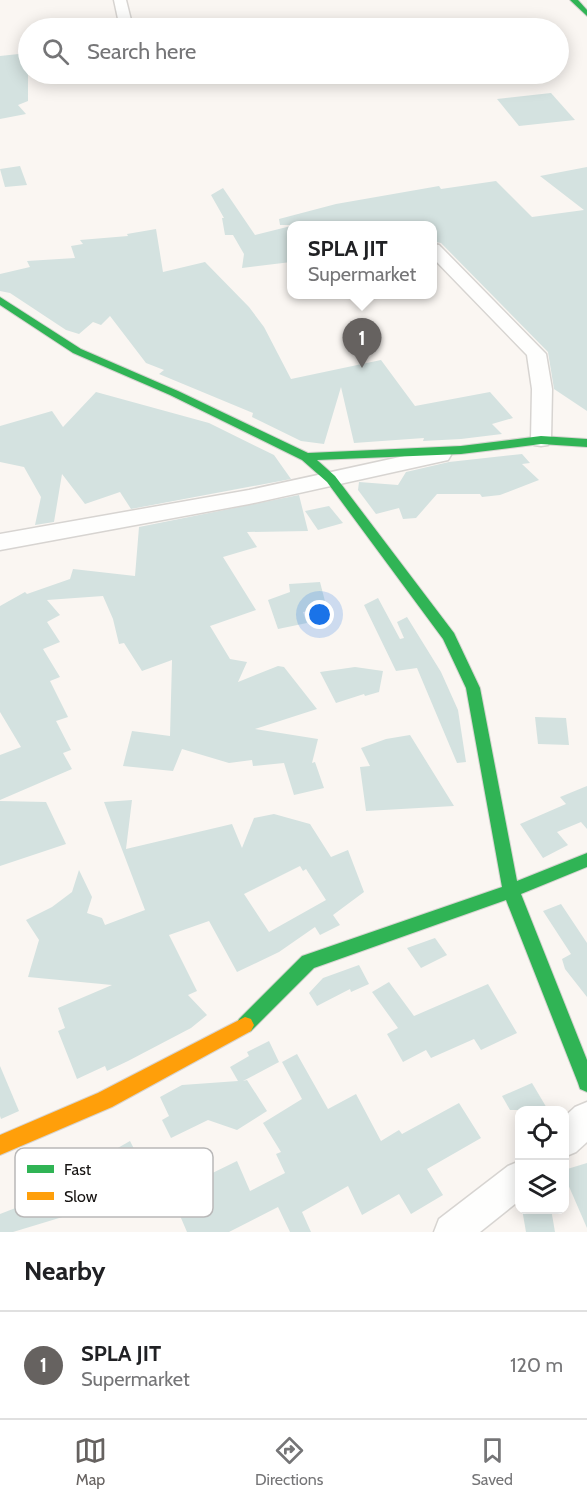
<!DOCTYPE html>
<html lang="en">
<head>
<meta charset="utf-8">
<style>
	body { margin:0; font-family:Cabin,sans-serif; background:#f6f6f6; color:#202124 }
	.controls { position:absolute; right:18px; bottom:18px; display:grid; overflow:hidden; border-radius:12px; box-shadow:0 3px 15px #0003 }
	.controls button { width:54px; height:54px; display:grid; place-items:center; padding:0; border:0; border-bottom:2px solid #e0e0e0; background:#fff; color:#202124; font:30px sans-serif }
	.you { position:absolute; left:320px; top:615px; width:21px; height:21px; margin:-15px; border:4px solid #fff; border-radius:50%; background:#1a73e8; box-shadow:0 0 0 9px #1a73e833 }
	.badge { display:grid; place-items:center; width:39px; height:39px; border-radius:50%; background:#666260; color:#fff; font-size:20px; font-weight:700 }
	.pin { position:absolute; translate:-50% -50px; filter:drop-shadow(0 2px 3px #0008) }
	.pin::after { content:''; position:absolute; top:32px; width:21px; height:18px; background:inherit; clip-path:polygon(0 0,100% 0,50% 100%) }
	.popup { position:absolute; left:287px; top:221px; width:150px; height:78px; box-sizing:border-box; display:grid; place-content:center; border-radius:12px; background:#fff; filter:drop-shadow(0 2px 4px #0005); font-size:20px; white-space:nowrap; color:#757577 }
	.popup b { font-size:22px; color:#202124 }
	.popup::after { content:''; position:absolute; left:50%; top:100%; margin-left:-12px; border:12px solid transparent; border-top-color:#fff }
	.list { margin:0; padding:0; list-style:none }
	h2 { display:flex; justify-content:space-between; align-items:center; height:78px; margin:0; padding:0 24px; font-size:26px }
	h2 small { font-size:20px; font-weight:400; color:#757577 }
	.list li { display:grid; grid-template-columns:39px 1fr auto; gap:18px; align-items:center; box-sizing:border-box; height:108px; padding:0 24px; border-top:2px solid #e0e0e0 }
	.list b { display:block; font-size:22px; white-space:nowrap }
	.list p { margin:0; font-size:20px; white-space:nowrap; color:#757577 }
	.list em { font-size:20px; font-style:normal; color:#757577 }
	.icon { flex:none; width:33px; height:33px; fill:none; stroke:currentColor; stroke-width:2; stroke-linecap:round; stroke-linejoin:round }
	.map { position:relative; flex:none; width:587px; height:1232px; overflow:hidden }
	.search { position:absolute; background:#fff; box-shadow:0 3px 15px #0003; left:18px; right:18px; top:18px; height:66px; display:flex; align-items:center; gap:15px; box-sizing:border-box; padding:0 21px; border-radius:33px; color:#757577; font-size:22px }
	.sheet { height:186px; background:#fff }
	nav { display:flex; justify-content:space-around; align-items:center; box-sizing:border-box; height:84px; border-top:2px solid #e0e0e0; background:#fff; font-size:16px; color:#757577 }
	nav a { display:grid; justify-items:center; gap:3px }
	nav .on { color:#666260 }
	.map>svg:first-child { display:block }
</style>
</head>
<body>
<div class="map">
<svg width="587" height="1232" viewBox="0 0 587 1232">
	<rect width="100%" height="100%" fill="#faf6f2"/>
	<!-- building -->
	<g fill="#d4e2e0" fill-rule="evenodd">
		<path d="M 28,53 L 28,101 L 18,105 L 26,114 L 0,119 L 0,56 Z"/>
		<path d="M 551,93 L 575,120 L 519,126 L 497,99 Z"/>
		<path d="M 20,166 L 27,185 L 5,187 L 0,169 Z"/>
		<path d="M 587,167 L 587,411 L 554,389 L 548,352 L 441,243 L 436,242 L 432,238 L 432,225 L 280,225 L 279,219 L 336,204 L 439,186 L 441,189 L 496,181 L 532,217 L 584,210 L 540,176 Z"/>
		<path d="M 223,188 L 255,235 L 291,226 L 291,262 L 242,268 L 244,254 L 233,235 L 225,235 L 222,218 L 224,218 L 211,195 Z"/>
		<path d="M 156,229 L 163,272 L 205,262 L 249,307 L 264,327 L 291,379 L 381,360 L 415,406 L 490,392 L 513,418 L 492,424 L 502,434 L 461,439 L 423,441 L 424,438 L 354,443 L 341,387 L 324,444 L 301,441 L 252,417 L 253,413 L 159,374 L 164,370 L 146,363 L 110,316 L 101,325 L 93,322 L 79,334 L 66,330 L 10,293 L 0,291 L 0,274 L 30,267 L 27,261 L 75,258 L 71,246 L 83,244 L 80,240 L 128,236 L 127,234 Z"/>
		<path d="M 96,392 L 209,423 L 274,455 L 291,479 L 131,509 L 120,492 L 85,504 L 62,474 L 54,522 L 35,525 L 41,497 L 24,467 L 0,462 L 0,426 L 52,411 L 63,427 Z"/>
		<path d="M 522,454 L 530,463 L 522,464 L 539,480 L 500,495 L 482,497 L 480,494 L 437,494 L 416,518 L 403,519 L 399,508 L 376,514 L 358,490 L 359,482 L 398,485 L 406,472 L 449,462 Z"/>
		<path d="M 299,495 L 308,531 L 247,532 L 257,547 L 223,557 L 256,610 L 210,626 L 230,659 L 247,662 L 238,682 L 278,666 L 284,667 L 317,709 L 255,729 L 318,739 L 312,763 L 315,762 L 324,788 L 294,795 L 284,763 L 253,766 L 252,760 L 229,763 L 182,749 L 173,771 L 123,766 L 132,731 L 170,736 L 172,660 L 142,671 L 124,643 L 119,644 L 113,619 L 103,596 L 47,600 L 60,615 L 47,622 L 60,642 L 43,649 L 60,677 L 50,681 L 68,717 L 56,721 L 71,750 L 63,753 L 72,769 L 0,800 L 0,755 L 21,747 L 0,712 L 0,606 L 25,592 L 27,594 L 70,579 L 73,569 L 135,576 L 139,527 Z"/>
		<path d="M 329,506 L 343,523 L 318,530 L 305,511 Z"/>
		<path d="M 320,582 L 327,609 L 303,612 L 307,623 L 278,629 L 268,600 L 290,592 L 289,584 Z"/>
		<path d="M 378,598 L 400,639 L 404,638 L 397,622 L 407,617 L 441,672 L 458,710 L 466,762 L 457,763 L 417,668 L 396,671 L 364,605 Z"/>
		<path d="M 355,667 L 383,671 L 379,692 L 365,696 L 364,694 L 336,703 L 320,672 Z"/>
		<path d="M 535,717 L 566,718 L 569,745 L 538,744 Z"/>
		<path d="M 410,735 L 454,806 L 366,811 L 360,767 L 370,766 L 361,748 L 386,739 Z"/>
		<path d="M 587,786 L 587,829 L 581,822 L 557,832 L 568,845 L 543,858 L 520,824 L 566,804 L 560,797 Z"/>
		<path d="M 132,800 L 126,849 L 232,824 L 242,848 L 254,818 L 274,814 L 310,824 L 331,857 L 348,850 L 364,892 L 333,915 L 340,925 L 320,935 L 315,927 L 279,952 L 237,972 L 209,921 L 169,935 L 197,991 L 188,995 L 207,1015 L 191,1028 L 128,1061 L 107,1071 L 105,1066 L 77,1079 L 58,1031 L 65,1028 L 58,1008 L 112,985 L 28,977 L 39,940 L 26,920 L 52,907 L 72,892 L 79,870 L 92,897 L 87,913 L 102,918 L 105,925 L 145,910 L 104,802 ZM 300,866 L 303,871 L 306,869 L 326,900 L 269,932 L 244,894 Z"/>
		<path d="M 0,801 L 46,802 L 66,844 L 0,866 Z"/>
		<path d="M 561,904 L 587,943 L 587,997 L 565,969 L 562,959 L 571,954 L 543,911 Z"/>
		<path d="M 435,938 L 447,955 L 421,968 L 407,948 Z"/>
		<path d="M 359,965 L 369,984 L 351,992 L 350,989 L 317,1006 L 309,993 L 323,978 Z"/>
		<path d="M 389,982 L 414,1016 L 488,984 L 517,1033 L 481,1050 L 474,1039 L 431,1058 L 426,1050 L 403,1062 L 387,1034 L 398,1028 L 372,992 Z"/>
		<path d="M 269,1041 L 279,1062 L 243,1081 L 247,1080 L 267,1111 L 237,1130 L 208,1120 L 171,1138 L 162,1120 L 169,1116 L 160,1097 L 182,1085 L 238,1081 L 230,1067 L 249,1056 L 247,1052 Z"/>
		<path d="M 297,1054 L 328,1109 L 356,1094 L 381,1141 L 399,1130 L 402,1134 L 459,1103 L 481,1138 L 427,1169 L 443,1195 L 411,1214 L 399,1194 L 362,1215 L 348,1186 L 302,1212 L 311,1232 L 290,1232 L 278,1207 L 229,1232 L 187,1232 L 178,1211 L 199,1200 L 192,1183 L 237,1161 L 250,1191 L 285,1173 L 276,1154 L 281,1152 L 263,1123 L 302,1099 L 282,1062 Z"/>
		<path d="M 0,1066 L 19,1111 L 1,1119 L 0,1116 Z"/>
		<path d="M 532,1083 L 548,1110 L 510,1110 L 502,1096 Z"/>
		<path d="M 130,1141 L 158,1196 L 138,1208 L 124,1177 L 114,1182 L 102,1157 Z"/>
		<path d="M 587,1163 L 587,1228 L 564,1175 L 564,1170 Z"/>
		<path d="M 75,1189 L 79,1212 L 13,1232 L 0,1232 L 0,1214 L 31,1202 Z"/>
		<path d="M 522,1209 L 551,1209 L 555,1232 L 526,1232 Z"/>
	</g>
	<g fill="none" stroke-linecap="round" stroke-linejoin="round">
		<defs>
			<g id="street">
				<path d="M 114,0 L 126,0 L 133,28 L 120,28 Z"/>
				<path d="M 131,74 L 145,74 L 146,75 L 139,79 Z"/>
				<path d="M 433,244 L 439,245 L 546,354 L 552,389 L 551,440 L 548,445 L 541,446 L 534,445 L 531,440 L 532,389 L 527,355 L 433,258 Z"/>
				<path d="M 441,448 L 448,450 L 451,455 L 448,460 L 249,504 L 0,550 L 0,534 L 249,490 Z"/>
				<path d="M 587,1102 L 587,1142 L 576,1152 L 564,1157 L 564,1117 L 575,1107 Z"/>
				<path d="M 520,1161 L 520,1200 L 480,1232 L 434,1232 L 439,1219 L 508,1166 Z"/>
			</g>
			<g id="fast">
				<path d="M 570,0 L 578,0 L 587,10 L 587,16 Z"/>
				<path d="M 0,297 L 81,349 L 178,391 L 308,453 L 461,446 L 541,436 L 587,439 L 587,447 L 541,444 L 461,454 L 317,460 L 335,476 L 454,633 L 480,688 L 517,881 L 587,853 L 587,867 L 521,894 L 587,1060 L 587,1092 L 580,1089 L 578,1083 L 506,900 L 314,968 L 251,1031 L 245,1033 L 239,1031 L 236,1025 L 239,1019 L 302,956 L 502,887 L 466,688 L 443,639 L 327,482 L 302,460 L 170,395 L 73,353 L 0,305 Z"/>
			</g>
			<path id="slow" d="M 245,1017 L 251,1019 L 254,1025 L 251,1031 L 112,1107 L 0,1155 L 0,1135 L 98,1093 Z"/>
		</defs>
		<!-- street casing -->
		<use href="#street" stroke="#d7d4d1" stroke-width="3"/>
		<!-- fast casing -->
		<use href="#fast" stroke="#d7d4d1" stroke-width="2"/>
		<!-- slow casing -->
		<use href="#slow" stroke="#d7d4d1" stroke-width="2"/>
		<!-- street -->
		<use href="#street" fill="#fefefd" fill-rule="evenodd"/>
		<!-- fast -->
		<use href="#fast" fill="#30b455" fill-rule="evenodd"/>
		<!-- slow -->
		<use href="#slow" fill="#ff9f0a" fill-rule="evenodd"/>
	</g>
	<!-- legend -->
	<rect x="15" y="1148" width="198" height="69" rx="9" fill="#fff" stroke="#b9b8b8" stroke-width="1.5"/>
	<rect x="27" y="1165" width="27" height="8" fill="#30b455"/>
	<rect x="27" y="1192" width="27" height="8" fill="#ff9f0a"/>
	<g font-size="16" fill="#161311">
		<text x="64" y="1175">Fast</text>
		<text x="64" y="1202">Slow</text>
	</g>
</svg>
<div class="controls">
<button><svg class="icon" aria-label="locate" viewBox="0 0 24 24"><circle cx="12" cy="12" r="6"/><path d="M12 2v4M12 18v4M2 12h4M18 12h4"/></svg></button>
<button><svg class="icon" aria-label="layers" viewBox="0 0 24 24"><path d="M12 4l9 5-9 5-9-5zM3 14l9 5 9-5"/></svg></button>
</div>
<div class="you"></div>
<div class="pin badge" style="left:362px;top:368px">1</div>
<div class="popup"><b>SPLA JIT</b>Supermarket</div>
<div class="search"><svg class="icon" aria-label="search" viewBox="0 0 24 24"><circle cx="10" cy="10" r="6"/><path d="M15 15l6 6"/></svg>Search here</div>
</div>
<section class="sheet">
<h2>Nearby<small></small></h2>
<ul class="list">
<li><span class="badge">1</span><div><b>SPLA JIT</b><p>Supermarket</p></div><em>120 m</em></li>
</ul>
</section>
<nav>
<a class="on"><svg class="icon" aria-label="map" viewBox="0 0 24 24"><path d="M3 6l6-2 6 2 6-2v14l-6 2-6-2-6 2zM9 4v14M15 6v14"/></svg>Map</a>
<a><svg class="icon" aria-label="directions" viewBox="0 0 24 24"><path d="M12 3l9 9-9 9-9-9zM9 14v-3h6M13 9l2 2-2 2"/></svg>Directions</a>
<a><svg class="icon" aria-label="saved" viewBox="0 0 24 24"><path d="M7 4h10v16l-5-4-5 4z"/></svg>Saved</a>
</nav>
</body>
</html>
